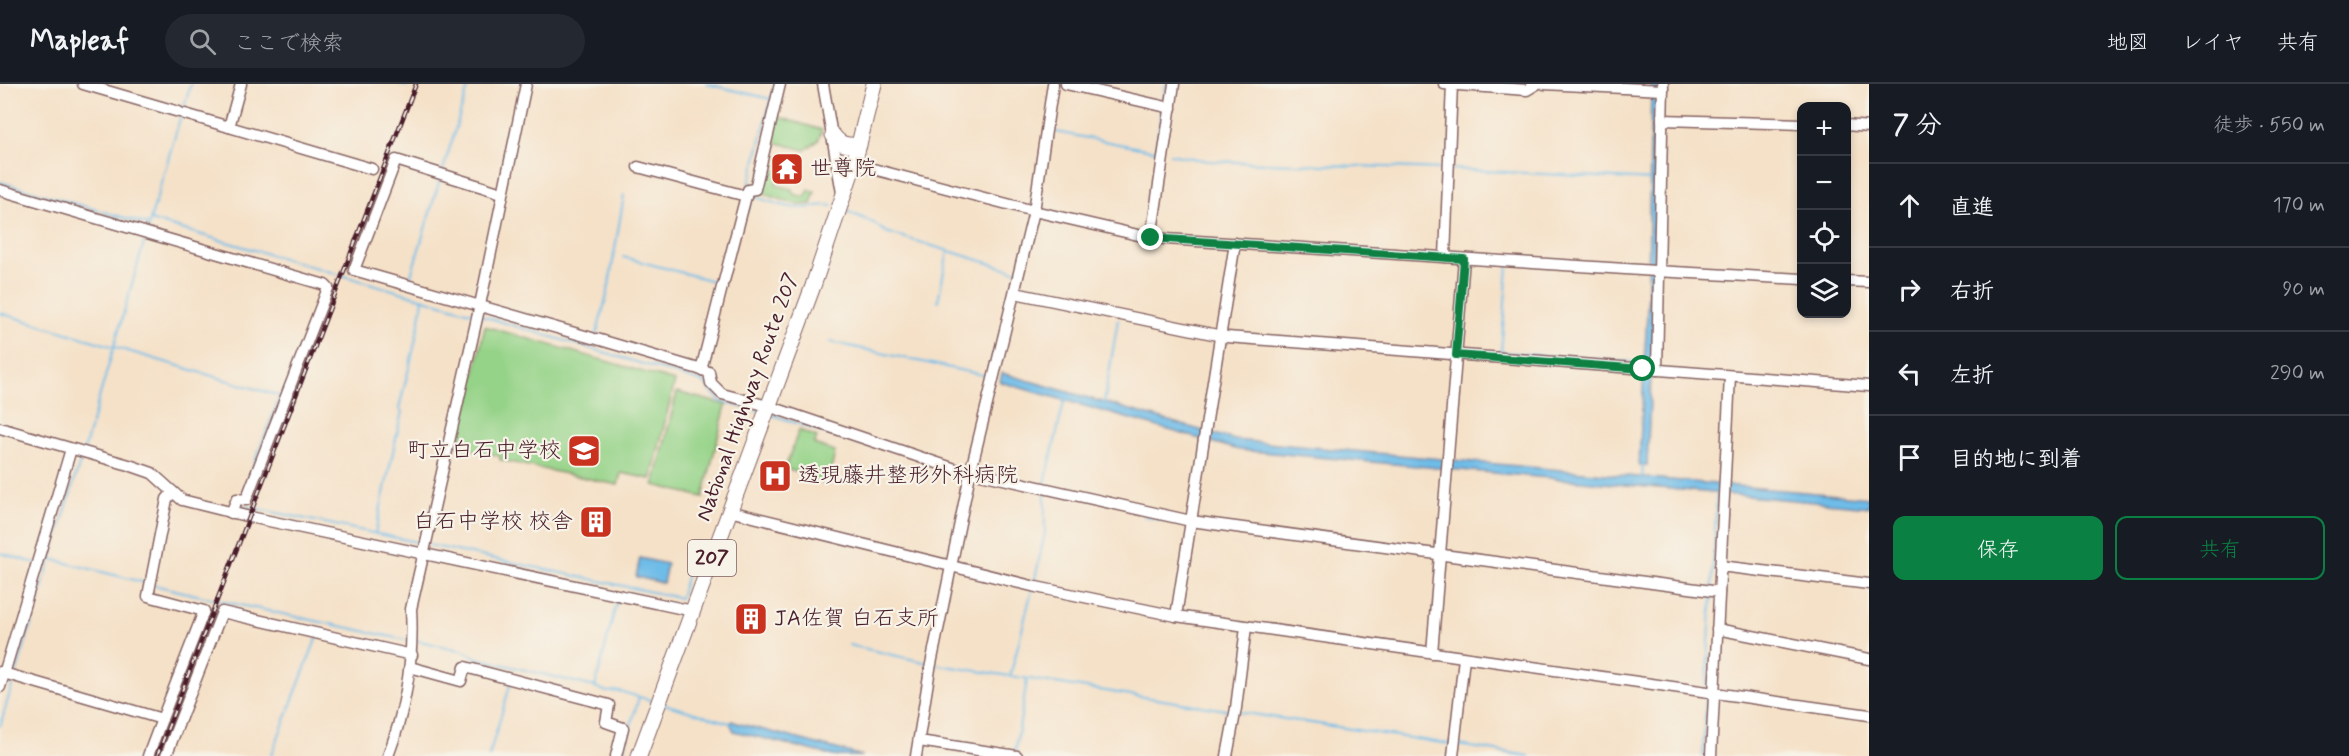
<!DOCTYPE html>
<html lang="ja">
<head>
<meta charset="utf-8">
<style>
	body { margin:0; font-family:Mynerve,"Klee One",sans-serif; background:#242831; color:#f1f3f6 }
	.controls { position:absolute; right:18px; top:18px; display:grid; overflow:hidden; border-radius:12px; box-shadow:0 3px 9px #0003 }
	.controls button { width:54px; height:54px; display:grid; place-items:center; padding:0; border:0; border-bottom:2px solid #363941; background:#171b24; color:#f1f3f6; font:30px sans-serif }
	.stop { position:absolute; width:18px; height:18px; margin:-14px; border:4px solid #0b8043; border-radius:50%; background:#fff }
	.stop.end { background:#0b8043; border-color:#fff; box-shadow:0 2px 6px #0008 }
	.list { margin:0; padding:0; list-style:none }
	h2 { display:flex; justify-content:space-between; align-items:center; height:78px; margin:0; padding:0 24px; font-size:26px }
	h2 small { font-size:20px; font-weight:400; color:#9ea1a6 }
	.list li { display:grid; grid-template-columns:39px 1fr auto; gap:18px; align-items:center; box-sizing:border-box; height:84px; padding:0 24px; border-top:2px solid #363941 }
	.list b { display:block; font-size:22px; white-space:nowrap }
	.list em { font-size:20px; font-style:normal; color:#9ea1a6 }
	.actions { display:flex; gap:12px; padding:18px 24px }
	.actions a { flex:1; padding:14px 0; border:2px solid #0b8043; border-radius:12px; text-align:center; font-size:21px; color:#0b8043 }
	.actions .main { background:#0b8043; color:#fff }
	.icon { flex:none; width:33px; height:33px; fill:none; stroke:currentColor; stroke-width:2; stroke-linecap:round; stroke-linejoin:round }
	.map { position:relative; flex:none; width:1869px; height:672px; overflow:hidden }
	header { display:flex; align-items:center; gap:36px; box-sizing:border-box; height:84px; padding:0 30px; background:#171b24; border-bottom:2px solid #363941 }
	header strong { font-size:28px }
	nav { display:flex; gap:33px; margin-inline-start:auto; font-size:21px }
	.search { width:420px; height:54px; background:#242831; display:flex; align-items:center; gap:15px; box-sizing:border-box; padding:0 21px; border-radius:33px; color:#9ea1a6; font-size:22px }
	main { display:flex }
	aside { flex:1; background:#171b24 }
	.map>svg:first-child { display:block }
</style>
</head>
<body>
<header>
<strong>Mapleaf</strong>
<div class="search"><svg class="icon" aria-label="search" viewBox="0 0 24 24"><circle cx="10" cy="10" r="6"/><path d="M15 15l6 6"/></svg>ここで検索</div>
<nav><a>地図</a><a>レイヤ</a><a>共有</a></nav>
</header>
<main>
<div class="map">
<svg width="1869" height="672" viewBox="0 0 1869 672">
	<rect width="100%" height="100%" fill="#f7f3e8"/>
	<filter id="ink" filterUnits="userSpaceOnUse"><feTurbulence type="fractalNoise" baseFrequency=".0167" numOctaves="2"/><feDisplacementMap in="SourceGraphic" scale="12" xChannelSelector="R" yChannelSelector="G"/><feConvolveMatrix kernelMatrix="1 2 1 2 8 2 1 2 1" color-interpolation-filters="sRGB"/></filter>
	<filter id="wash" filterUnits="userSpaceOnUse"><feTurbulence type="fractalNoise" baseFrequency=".008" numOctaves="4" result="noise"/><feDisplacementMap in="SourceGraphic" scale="24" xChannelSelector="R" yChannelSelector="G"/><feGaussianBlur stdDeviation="1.35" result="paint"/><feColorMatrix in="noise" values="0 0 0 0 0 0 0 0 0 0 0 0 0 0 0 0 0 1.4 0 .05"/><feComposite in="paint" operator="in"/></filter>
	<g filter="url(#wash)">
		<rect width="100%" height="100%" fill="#f5e1c8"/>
		<!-- green -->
		<g fill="#95d388" stroke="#70795a" stroke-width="1.5">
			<path d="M 776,32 L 822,46 L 818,57 L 805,66 L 770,57 Z"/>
			<path d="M 763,84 L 779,87 L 776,101 L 792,105 L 793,110 L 805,113 L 809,106 L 815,107 L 811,120 L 799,121 L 760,109 L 758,104 Z"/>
			<path d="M 485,242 L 675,297 L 651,395 L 621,389 L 618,401 L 500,376 L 500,372 L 458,363 Z"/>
			<path d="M 677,308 L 726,321 L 703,413 L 654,401 Z"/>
			<path d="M 799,346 L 817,353 L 814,360 L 835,368 L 828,401 L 785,384 Z"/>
		</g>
		<!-- water -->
		<g fill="#6ebce8" stroke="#5c6e8a" stroke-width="1.5">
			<path d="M 1651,0 L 1658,0 L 1658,10 L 1654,191 L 1655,209 L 1647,381 L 1639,381 L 1648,209 Z"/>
			<path d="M 1002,289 L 1235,356 L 1869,414 L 1869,423 L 1239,366 L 1000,298 Z"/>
			<path d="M 640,474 L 667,480 L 663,499 L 636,493 Z"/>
			<path d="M 732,637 L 737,639 L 863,672 L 834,672 L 734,647 L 730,639 Z"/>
		</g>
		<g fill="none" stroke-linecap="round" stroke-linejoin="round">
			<!-- stream -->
			<g stroke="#6ebce8" stroke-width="2">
				<path d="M 400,0 L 407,2"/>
				<path d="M 707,0 L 771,15"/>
				<path d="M 1163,19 L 1166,0"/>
				<path d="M 183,26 L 191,0"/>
				<path d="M 1056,48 L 1156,67 L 1162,25"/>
				<path d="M 1170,70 L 1208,77 L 1445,85"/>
				<path d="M 1451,85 L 1652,96"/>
				<path d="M 443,86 L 469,0"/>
				<path d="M 0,98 L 149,141"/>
				<path d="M 749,102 L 775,0"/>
				<path d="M 844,126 L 872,138 L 886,148 L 1015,187"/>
				<path d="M 748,127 L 752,112 C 767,116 784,124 799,124 C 811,125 822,119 833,122"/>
				<path d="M 150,136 L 473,229"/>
				<path d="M 147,147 L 181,31"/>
				<path d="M 623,173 L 721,199"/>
				<path d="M 1508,182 L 1501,268 L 1645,279"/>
				<path d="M 409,198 L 440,95"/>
				<path d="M 938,217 L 948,167"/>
				<path d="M 0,229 L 280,312 L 244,406"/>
				<path d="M 482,232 L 703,298 L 720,317 L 759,327"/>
				<path d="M 596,252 L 608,207 L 624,111"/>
				<path d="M 831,258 L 987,292"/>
				<path d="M 1104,319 L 1118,236"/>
				<path d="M 770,330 L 840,354 L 871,362"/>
				<path d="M 1210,351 L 1217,304"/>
				<path d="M 84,366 L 146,152"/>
				<path d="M 965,385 L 995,266"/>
				<path d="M 1642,396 L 1643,380"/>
				<path d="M 1045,399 L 1065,314"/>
				<path d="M 239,421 L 421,459"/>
				<path d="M 1144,432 L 1188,442"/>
				<path d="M 1193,443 L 1250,450"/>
				<path d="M 375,450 L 402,327 L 399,325 C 407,288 419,252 423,214"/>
				<path d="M 429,461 L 680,514 L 696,458"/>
				<path d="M 0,469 L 35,479"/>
				<path d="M 51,475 L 146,499"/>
				<path d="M 1034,500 L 1045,448 L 1045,408"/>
				<path d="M 154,501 L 226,518 L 406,556"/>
				<path d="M 1712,504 L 1717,408"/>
				<path d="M 415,556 L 464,567 L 477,574 L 595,603 L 618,513"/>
				<path d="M 849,561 L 928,579"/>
				<path d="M 933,580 L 1233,627"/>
				<path d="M 16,590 L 82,371"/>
				<path d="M 1010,593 L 1032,506"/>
				<path d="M 595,603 L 607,608 L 619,607 L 653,617"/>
				<path d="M 1706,603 L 1712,510"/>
				<path d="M 664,620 L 733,640"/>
				<path d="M 1239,628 L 1449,660"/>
				<path d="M 0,642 L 14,595"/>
				<path d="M 1458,661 L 1529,672"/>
				<path d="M 1015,669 L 1027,596"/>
				<path d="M 271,672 L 317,553"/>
				<path d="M 489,672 L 511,598"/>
				<path d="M 622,672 L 639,613"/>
				<path d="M 1703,672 L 1706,612"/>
			</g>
		</g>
	</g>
	<g filter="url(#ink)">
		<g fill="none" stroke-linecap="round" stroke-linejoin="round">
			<defs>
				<g id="minor">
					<path d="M 83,0 L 179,28"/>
					<path d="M 823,0 L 842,109"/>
					<path d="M 1066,0 L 1171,24"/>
					<path d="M 1444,0 L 1527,6 L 1537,0"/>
					<path d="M 1544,0 L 1663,6"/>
					<path d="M 185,30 L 372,85"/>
					<path d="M 1662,36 L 1802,40"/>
					<path d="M 1846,41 L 1869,43"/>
					<path d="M 229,43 L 241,0"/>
					<path d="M 854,80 L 1034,127 L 1151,154 L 1656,187 L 1802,195"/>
					<path d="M 638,83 L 746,112"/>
					<path d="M 0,106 L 325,201 L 328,204 L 246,416 L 237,415 L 231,429"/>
					<path d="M 502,109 L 396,76 L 354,186 L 592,254"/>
					<path d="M 1151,154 L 1174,0"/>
					<path d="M 1445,173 L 1452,0"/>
					<path d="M 724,197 L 746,112 L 748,106 L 755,105 L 780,0"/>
					<path d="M 1846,197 L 1869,198"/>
					<path d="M 1015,209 L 1227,253 L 1869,302"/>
					<path d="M 597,255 L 709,288 L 711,299 L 722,310 L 768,322 L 970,390 L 976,389 L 1191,437 L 1719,508"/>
					<path d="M 701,286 L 722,203"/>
					<path d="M 1657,286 L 1663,0"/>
					<path d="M 0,344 L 129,381 L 152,389 L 182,416 L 250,433 L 693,527"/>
					<path d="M 729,427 L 1036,503 L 1176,532 L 1869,631"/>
					<path d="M 1720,482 L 1869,500"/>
					<path d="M 1176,532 L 1235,159"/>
					<path d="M 1717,545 L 1869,575"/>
					<path d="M 1432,569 L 1464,175"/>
					<path d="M 410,583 L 461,597 L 465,583 L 609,621 L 606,638 L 623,644 L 616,672"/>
					<path d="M 0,588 L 162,635 L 204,527 L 148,512 L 167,415 L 172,409"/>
					<path d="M 0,603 L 71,365"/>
					<path d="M 919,657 L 1017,672"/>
					<path d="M 148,672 L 162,635"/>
					<path d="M 166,672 L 222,528 L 412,571"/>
					<path d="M 388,672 C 406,624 414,577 411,525 L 480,221 L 526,0"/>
					<path d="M 916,672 L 930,585 L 970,390 L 1034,127 L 1053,0"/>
					<path d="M 1227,672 L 1236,624 L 1246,543"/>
					<path d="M 1453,672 L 1464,574"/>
					<path d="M 1711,672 L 1730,292"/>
				</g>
				<g id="highway">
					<path d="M 833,51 C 840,61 847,62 859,61"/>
					<path d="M 639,672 L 813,202 L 854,80 L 874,0"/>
				</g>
			</defs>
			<!-- minor casing -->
			<use href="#minor" stroke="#866362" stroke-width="13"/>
			<!-- highway casing -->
			<use href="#highway" stroke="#866362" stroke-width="17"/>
			<!-- minor -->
			<use href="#minor" stroke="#fff" stroke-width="10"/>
			<!-- highway -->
			<use href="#highway" stroke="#fff" stroke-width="15"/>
			<defs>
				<path id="rail" d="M 157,672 L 416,0"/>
			</defs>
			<!-- rail casing -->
			<use href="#rail" stroke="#4a1f2b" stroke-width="4.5"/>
			<!-- rail -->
			<use href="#rail" stroke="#f7f3e8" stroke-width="2" stroke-dasharray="7" stroke-linecap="butt"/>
		</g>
	</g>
	<g fill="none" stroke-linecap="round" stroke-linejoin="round" filter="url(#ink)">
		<!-- route -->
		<path stroke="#0b8043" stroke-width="8" d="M 1151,154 L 1464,175 L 1456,271 L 1643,285"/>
	</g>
	<!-- icons -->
	<defs>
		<symbol id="temple-square" viewBox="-11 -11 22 22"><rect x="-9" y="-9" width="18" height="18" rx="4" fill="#c8321e" stroke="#f7f3e8"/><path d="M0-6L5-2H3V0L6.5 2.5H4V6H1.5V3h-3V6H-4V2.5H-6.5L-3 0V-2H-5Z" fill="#fff"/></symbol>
		<symbol id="school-square" viewBox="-11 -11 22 22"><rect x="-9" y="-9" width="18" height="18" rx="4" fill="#c8321e" stroke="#f7f3e8"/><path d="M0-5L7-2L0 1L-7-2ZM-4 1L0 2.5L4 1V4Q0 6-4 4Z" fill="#fff"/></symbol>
		<symbol id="hospital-square" viewBox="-11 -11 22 22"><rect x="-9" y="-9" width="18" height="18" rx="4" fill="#c8321e" stroke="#f7f3e8"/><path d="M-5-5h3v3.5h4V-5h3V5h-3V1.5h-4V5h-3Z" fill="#fff"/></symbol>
		<symbol id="building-square" viewBox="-11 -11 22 22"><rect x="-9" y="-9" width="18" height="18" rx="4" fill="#c8321e" stroke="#f7f3e8"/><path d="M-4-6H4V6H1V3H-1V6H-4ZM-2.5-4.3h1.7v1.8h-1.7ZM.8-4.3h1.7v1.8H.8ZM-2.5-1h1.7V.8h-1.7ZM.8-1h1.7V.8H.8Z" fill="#fff"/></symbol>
	</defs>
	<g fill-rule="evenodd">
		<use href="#temple-square" x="768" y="66" width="38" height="38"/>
		<use href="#school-square" x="565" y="348" width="38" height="38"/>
		<use href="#hospital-square" x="756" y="373" width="38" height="38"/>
		<use href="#building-square" x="577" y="419" width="38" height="38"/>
		<use href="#building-square" x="732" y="516" width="38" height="38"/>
	</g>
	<g text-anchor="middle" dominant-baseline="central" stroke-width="4.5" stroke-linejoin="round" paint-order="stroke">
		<!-- shield labels -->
		<rect fill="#f7f3e8" stroke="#7e5f64" stroke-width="1.5" x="688" y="456" width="48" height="36" rx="4.5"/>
		<g font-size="21" font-weight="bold" fill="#4a1f2b">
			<text x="712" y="474">207</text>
		</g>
		<!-- poi labels -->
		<g font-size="22" fill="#4a1f2b" stroke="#f7f3e8" text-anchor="start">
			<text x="810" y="85">世尊院</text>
			<text x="561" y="367" text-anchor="end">町立白石中学校</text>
			<text x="798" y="392">透現藤井整形外科病院</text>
			<text x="573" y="438" text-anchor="end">白石中学校 校舎</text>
			<text x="774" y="535">JA佐賀 白石支所</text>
		</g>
		<!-- street labels -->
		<g font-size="22" fill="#4a1f2b" stroke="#f7f3e8">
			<text transform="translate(748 313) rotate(-70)">National Highway Route 207</text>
		</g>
	</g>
</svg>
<div class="controls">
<button>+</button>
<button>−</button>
<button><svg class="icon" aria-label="locate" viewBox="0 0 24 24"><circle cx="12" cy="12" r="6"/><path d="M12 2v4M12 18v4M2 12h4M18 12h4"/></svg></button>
<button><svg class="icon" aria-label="layers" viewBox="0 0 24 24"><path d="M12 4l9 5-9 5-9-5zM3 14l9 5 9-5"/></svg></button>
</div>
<div class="stop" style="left:1643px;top:285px"></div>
<div class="stop end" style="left:1151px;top:154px"></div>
</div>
<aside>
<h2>7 分<small>徒歩 · 550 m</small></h2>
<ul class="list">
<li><svg class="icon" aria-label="ahead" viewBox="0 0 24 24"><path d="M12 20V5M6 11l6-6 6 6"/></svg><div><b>直進</b></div><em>170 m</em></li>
<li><svg class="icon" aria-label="right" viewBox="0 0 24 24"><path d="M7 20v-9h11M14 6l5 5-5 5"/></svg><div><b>右折</b></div><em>90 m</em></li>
<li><svg class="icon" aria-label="left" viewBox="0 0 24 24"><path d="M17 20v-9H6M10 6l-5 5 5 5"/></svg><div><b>左折</b></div><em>290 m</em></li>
<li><svg class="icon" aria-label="arrive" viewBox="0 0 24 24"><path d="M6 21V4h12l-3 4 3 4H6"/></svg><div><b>目的地に到着</b></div></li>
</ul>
<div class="actions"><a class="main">保存</a><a>共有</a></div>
</aside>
</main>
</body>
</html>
